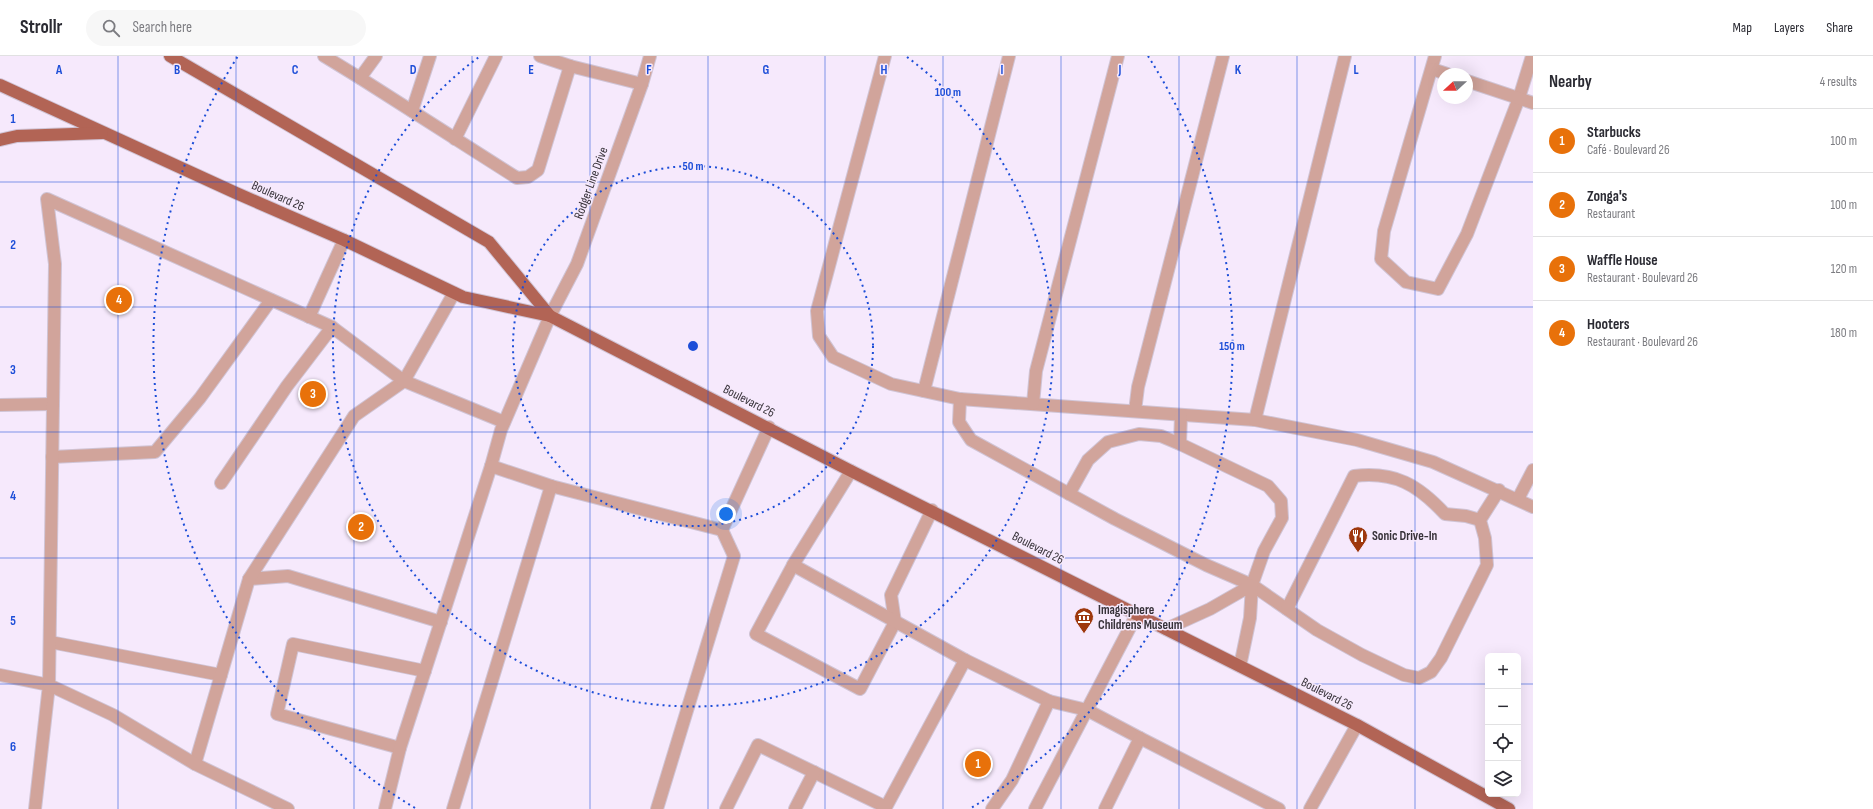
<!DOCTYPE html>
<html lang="en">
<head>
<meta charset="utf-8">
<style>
	body { margin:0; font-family:"Sofia Sans Condensed",sans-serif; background:#f7f7f7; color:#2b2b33 }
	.controls { position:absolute; right:12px; bottom:12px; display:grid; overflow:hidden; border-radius:6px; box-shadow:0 4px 16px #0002 }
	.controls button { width:36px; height:36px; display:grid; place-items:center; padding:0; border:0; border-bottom:1px solid #e1e1e2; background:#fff; color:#2b2b33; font:20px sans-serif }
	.compass { position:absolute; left:1437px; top:12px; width:36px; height:36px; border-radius:50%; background:#fff; box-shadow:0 4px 16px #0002; rotate:249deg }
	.you { position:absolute; left:726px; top:458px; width:14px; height:14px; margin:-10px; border:3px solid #fff; border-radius:50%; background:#1a73e8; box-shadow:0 0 0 6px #1a73e833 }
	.badge { display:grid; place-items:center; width:26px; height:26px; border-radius:50%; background:#9e380d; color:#fff; font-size:13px; font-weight:700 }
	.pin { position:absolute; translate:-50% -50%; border:2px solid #fff; box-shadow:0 1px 4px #0006 }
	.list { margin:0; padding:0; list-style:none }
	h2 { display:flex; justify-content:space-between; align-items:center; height:52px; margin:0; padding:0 16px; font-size:17px }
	h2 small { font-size:13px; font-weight:400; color:#7c7c81 }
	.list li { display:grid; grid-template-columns:26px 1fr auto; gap:12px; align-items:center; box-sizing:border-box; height:64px; padding:0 16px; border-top:1px solid #e1e1e2 }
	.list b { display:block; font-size:15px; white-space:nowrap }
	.list p { margin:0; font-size:13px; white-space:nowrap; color:#7c7c81 }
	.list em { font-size:13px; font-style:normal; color:#7c7c81 }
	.icon { flex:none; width:22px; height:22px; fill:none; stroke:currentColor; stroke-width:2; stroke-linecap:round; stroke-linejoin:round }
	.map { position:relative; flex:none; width:1533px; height:753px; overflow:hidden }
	header { display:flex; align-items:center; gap:24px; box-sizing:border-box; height:56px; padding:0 20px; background:#fff; border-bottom:1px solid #e1e1e2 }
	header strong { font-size:19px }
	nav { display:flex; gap:22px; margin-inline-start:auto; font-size:14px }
	.search { width:280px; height:36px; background:#f7f7f7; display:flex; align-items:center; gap:10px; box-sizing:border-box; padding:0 14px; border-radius:22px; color:#7c7c81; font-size:15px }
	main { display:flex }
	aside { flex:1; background:#fff }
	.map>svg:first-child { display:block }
</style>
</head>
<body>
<header>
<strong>Strollr</strong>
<div class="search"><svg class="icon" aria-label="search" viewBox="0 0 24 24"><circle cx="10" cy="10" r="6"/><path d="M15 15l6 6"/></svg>Search here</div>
<nav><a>Map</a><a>Layers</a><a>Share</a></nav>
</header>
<main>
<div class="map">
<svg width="1533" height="753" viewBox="0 0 1533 753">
	<rect width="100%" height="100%" fill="#f6e9fc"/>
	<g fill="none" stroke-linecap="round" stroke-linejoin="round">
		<defs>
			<g id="service">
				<path d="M 324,0 L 360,22 L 376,0"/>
				<path d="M 540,0 L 570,10"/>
				<path d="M 885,0 L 817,255 L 819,280 L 833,301 L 891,328 L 960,343 L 1255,364 L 1357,384 L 1433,406 L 1533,451"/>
				<path d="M 1435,0 L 1384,175 L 1381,203 L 1406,226 L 1438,233 L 1467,178 L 1519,42 L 1532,0"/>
				<path d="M 1432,13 L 1447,18"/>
				<path d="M 360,22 L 517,122 L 528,121 L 538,114 L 570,10 L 642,28"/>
				<path d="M 1467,25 L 1533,47"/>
				<path d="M 412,55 L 430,0"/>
				<path d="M 455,83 L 496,0"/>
				<path d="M 309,261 L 344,184"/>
				<path d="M 924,335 L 1009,0"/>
				<path d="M 960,343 L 959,366 L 971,384 L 1115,463 L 1206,509 L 1252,529 L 1317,574 L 1362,599 L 1404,619 L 1419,622 L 1431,616 L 1441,602 L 1487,509 L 1485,482 L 1480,464 L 1499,434"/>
				<path d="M 1033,348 L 1036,315 L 1118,0"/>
				<path d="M 0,349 L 53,348"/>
				<path d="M 1135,355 L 1138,331 L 1223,0"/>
				<path d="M 1255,364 L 1345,0"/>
				<path d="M 1180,388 L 1181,359"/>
				<path d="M 52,401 L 155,396 L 200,342 L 271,244"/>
				<path d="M 851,415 L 793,509 L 756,578 L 860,633 L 895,566 L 891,539 L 932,454"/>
				<path d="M 221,427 L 287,330 L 332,271"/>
				<path d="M 551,430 L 722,474 L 769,371"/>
				<path d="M 1069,438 L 1088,404 L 1108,386 L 1139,378 L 1161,380 L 1180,388 L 1268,430 L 1281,445 L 1282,462 L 1264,495 L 1252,529"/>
				<path d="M 1518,443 L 1533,414"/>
				<path d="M 793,509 L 965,604"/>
				<path d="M 249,523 L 288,520 L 441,566"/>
				<path d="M 1287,553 L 1354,420 C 1395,415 1418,429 1445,458 L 1466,460 L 1480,464"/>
				<path d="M 1166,573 L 1210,553 L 1252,529 L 1250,562 L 1240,610"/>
				<path d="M 50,586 L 221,619"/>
				<path d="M 0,619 L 49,629 L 35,753"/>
				<path d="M 400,692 L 277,658 L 293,588 L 425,615"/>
				<path d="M 195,708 L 249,523 L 354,360 L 404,325 L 454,237"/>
				<path d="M 288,753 L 195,708 L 113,659 L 49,629 L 55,208 L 47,143 L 332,271 L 404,325 L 504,366"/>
				<path d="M 385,753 L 400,692 L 491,410 L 501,374 L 550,260"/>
				<path d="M 453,753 L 551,430 L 491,410"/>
				<path d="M 657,753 L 734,500 L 722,474"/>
				<path d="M 726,753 L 758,689 L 886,751 L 965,604 L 1049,645 L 1087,654 L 1140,682"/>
				<path d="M 795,753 L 814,716"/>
				<path d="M 992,753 L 1012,724 L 1049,645"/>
				<path d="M 1035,753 L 1137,558"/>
				<path d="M 1105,753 L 1140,682 L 1279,753"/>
				<path d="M 1310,753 L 1357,669"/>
			</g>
			<path id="tertiary" d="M 550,260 L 577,208 L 642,28 L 650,0"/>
			<g id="primary">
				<path d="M 170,0 L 489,186 L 550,260"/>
				<path d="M 0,29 L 236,137 L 344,184 L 463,241 L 550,260 L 851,415 L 1357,669 L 1509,753"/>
				<path d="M 0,84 L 17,80 L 102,77"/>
			</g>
		</defs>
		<!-- service casing -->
		<use href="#service" stroke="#d0c4d5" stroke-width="14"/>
		<!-- tertiary casing -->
		<use href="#tertiary" stroke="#d0c4d5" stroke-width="14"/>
		<!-- primary casing -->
		<use href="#primary" stroke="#d0c4d5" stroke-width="14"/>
		<!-- service -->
		<use href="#service" stroke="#d1a49b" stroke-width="12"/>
		<!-- tertiary -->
		<use href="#tertiary" stroke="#d1a49b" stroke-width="12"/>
		<!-- primary -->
		<use href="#primary" stroke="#b26455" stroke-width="12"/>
	</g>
	<!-- grid -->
	<path fill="none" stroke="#1d4ed8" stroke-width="1" stroke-opacity="0.55" d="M 118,0 L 118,753M 236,0 L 236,753M 354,0 L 354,753M 472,0 L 472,753M 590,0 L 590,753M 708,0 L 708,753M 825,0 L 825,753M 943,0 L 943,753M 1061,0 L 1061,753M 1179,0 L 1179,753M 1297,0 L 1297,753M 1415,0 L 1415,753M 0,126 L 1533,126M 0,251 L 1533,251M 0,376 L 1533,376M 0,502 L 1533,502M 0,628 L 1488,628M 1518,628 L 1533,628"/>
	<!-- distance rings -->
	<g fill="none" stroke="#1d4ed8" stroke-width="2" stroke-dasharray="2 4">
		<circle cx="693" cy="290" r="180"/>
		<path d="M907 1A360 360 0 1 1 479 1"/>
		<path d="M415 752A539 539 0 0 1 238 0M1148 0A539 539 0 0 1 971 752"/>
	</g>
	<!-- icons -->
	<defs>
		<symbol id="restaurant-pin" viewBox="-11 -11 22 30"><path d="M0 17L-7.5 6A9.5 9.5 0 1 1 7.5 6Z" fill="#9e380d" stroke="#f6e9fc"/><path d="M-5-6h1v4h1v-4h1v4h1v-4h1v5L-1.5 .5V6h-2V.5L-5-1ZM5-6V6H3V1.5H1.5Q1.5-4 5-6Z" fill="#fff"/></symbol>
		<symbol id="museum-pin" viewBox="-11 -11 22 30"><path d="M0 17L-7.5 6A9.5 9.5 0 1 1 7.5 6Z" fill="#9e380d" stroke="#f6e9fc"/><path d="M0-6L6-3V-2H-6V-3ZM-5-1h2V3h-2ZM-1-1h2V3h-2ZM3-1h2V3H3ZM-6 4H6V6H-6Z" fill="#fff"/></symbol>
	</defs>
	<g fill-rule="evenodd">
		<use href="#restaurant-pin" x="1347" y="469" width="22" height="30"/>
		<use href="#museum-pin" x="1073" y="550" width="22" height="30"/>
	</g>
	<g text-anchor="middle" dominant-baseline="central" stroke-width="3" stroke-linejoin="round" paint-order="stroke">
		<!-- street labels -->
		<g font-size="13" fill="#373239" stroke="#f6e9fc">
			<text transform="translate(591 127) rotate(-70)">Rodger Line Drive</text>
			<text transform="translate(278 140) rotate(24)">Boulevard 26</text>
			<text transform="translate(749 345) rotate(27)">Boulevard 26</text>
			<text transform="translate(1038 492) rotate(27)">Boulevard 26</text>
			<text transform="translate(1327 638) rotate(27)">Boulevard 26</text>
		</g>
		<!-- poi labels -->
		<g font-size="13" font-weight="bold" fill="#373239" stroke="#f6e9fc" text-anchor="start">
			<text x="1372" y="480">Sonic Drive-In</text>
			<text x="1098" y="554">Imagisphere<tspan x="1098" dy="15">Childrens Museum</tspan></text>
		</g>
	</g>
	<g font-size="13" text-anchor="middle" font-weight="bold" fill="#1d4ed8" stroke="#f6e9fc" stroke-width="3" stroke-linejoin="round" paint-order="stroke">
		<text x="59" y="18">A</text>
		<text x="177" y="18">B</text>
		<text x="295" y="18">C</text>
		<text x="413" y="18">D</text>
		<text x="531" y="18">E</text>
		<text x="649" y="18">F</text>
		<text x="766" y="18">G</text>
		<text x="884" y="18">H</text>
		<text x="1002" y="18">I</text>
		<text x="1120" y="18">J</text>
		<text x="1238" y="18">K</text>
		<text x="1356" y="18">L</text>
		<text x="13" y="67">1</text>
		<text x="13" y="193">2</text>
		<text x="13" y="318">3</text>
		<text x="13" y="444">4</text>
		<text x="13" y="569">5</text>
		<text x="13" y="695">6</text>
	</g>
	<circle cx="693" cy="290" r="6" fill="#1d4ed8" stroke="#f6e9fc" stroke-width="2"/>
	<g font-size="12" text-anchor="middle" font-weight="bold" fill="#1d4ed8" stroke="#f6e9fc" stroke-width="3" stroke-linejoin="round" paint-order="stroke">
		<text x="948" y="40">100 m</text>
		<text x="693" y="114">50 m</text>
		<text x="1232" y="294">150 m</text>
	</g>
</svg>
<div class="controls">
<button>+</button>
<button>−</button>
<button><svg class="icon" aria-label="locate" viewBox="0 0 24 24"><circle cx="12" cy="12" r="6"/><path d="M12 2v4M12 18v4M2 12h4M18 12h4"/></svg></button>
<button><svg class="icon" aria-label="layers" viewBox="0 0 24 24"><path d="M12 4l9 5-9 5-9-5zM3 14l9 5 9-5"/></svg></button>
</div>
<svg class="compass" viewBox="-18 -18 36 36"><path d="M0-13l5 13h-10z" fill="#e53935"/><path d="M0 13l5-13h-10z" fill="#7c7c81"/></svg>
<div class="you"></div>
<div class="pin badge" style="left:978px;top:708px;background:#e8710a">1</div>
<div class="pin badge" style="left:361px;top:471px;background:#e8710a">2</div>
<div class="pin badge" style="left:313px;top:338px;background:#e8710a">3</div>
<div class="pin badge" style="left:119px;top:244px;background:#e8710a">4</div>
</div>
<aside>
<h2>Nearby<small>4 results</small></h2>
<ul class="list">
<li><span class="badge" style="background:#e8710a">1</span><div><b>Starbucks</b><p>Café · Boulevard 26</p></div><em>100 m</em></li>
<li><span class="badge" style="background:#e8710a">2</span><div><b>Zonga's</b><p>Restaurant</p></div><em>100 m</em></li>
<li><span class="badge" style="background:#e8710a">3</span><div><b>Waffle House</b><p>Restaurant · Boulevard 26</p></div><em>120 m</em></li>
<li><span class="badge" style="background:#e8710a">4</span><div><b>Hooters</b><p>Restaurant · Boulevard 26</p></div><em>180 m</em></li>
</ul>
</aside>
</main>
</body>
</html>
